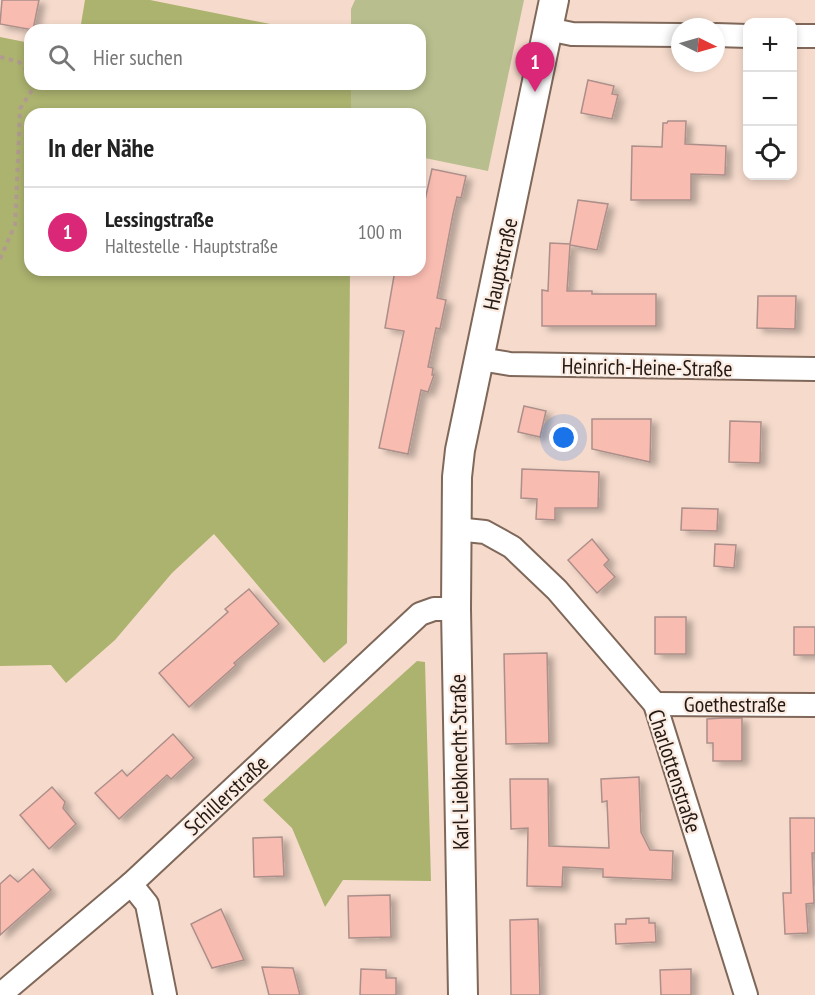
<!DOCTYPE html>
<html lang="de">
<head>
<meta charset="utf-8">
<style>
	body { margin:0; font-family:"PT Sans Narrow",sans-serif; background:#f2f2f2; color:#222 }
	.controls { position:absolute; right:18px; top:18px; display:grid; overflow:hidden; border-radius:12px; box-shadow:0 3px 9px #0003 }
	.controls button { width:54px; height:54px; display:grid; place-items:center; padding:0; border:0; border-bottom:2px solid #e0e0e0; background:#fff; color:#222; font:30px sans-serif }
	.compass { position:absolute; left:671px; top:18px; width:54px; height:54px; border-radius:50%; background:#fff; box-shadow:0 3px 9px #0003; rotate:95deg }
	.you { position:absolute; left:564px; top:438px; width:21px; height:21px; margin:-15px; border:4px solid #fff; border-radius:50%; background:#1a73e8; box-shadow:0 0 0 9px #1a73e833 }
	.badge { display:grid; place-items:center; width:39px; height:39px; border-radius:50%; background:#db2777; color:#fff; font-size:20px; font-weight:700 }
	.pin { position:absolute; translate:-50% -50px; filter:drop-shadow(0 2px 3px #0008) }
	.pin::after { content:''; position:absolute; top:32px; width:21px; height:18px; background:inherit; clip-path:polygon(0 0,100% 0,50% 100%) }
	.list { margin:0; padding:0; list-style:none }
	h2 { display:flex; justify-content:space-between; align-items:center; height:78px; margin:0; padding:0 24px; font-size:26px }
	h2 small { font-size:20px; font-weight:400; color:#767676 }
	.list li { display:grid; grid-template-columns:39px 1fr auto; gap:18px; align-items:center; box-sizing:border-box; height:90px; padding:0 24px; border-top:2px solid #e0e0e0 }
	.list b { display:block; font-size:22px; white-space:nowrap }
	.list p { margin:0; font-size:20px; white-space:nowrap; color:#767676 }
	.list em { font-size:20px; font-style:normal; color:#767676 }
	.icon { flex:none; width:33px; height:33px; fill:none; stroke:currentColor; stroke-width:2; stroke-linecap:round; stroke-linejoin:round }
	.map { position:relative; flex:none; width:815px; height:995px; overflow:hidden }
	.search { position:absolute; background:#fff; box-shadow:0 3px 9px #0003; left:24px; top:24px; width:402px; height:66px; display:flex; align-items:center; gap:15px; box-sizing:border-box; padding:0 21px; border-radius:18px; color:#767676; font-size:22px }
	.panel { position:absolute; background:#fff; box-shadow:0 3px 9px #0003; left:24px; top:108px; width:402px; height:168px; border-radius:18px }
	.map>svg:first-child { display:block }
</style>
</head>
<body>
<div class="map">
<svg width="815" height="995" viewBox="0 0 815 995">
	<defs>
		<filter id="shadow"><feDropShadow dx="6" dy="4" stdDeviation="3" flood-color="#0004"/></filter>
	</defs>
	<rect width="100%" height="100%" fill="#f6dbcc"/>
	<!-- green -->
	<path fill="#b8be8d" d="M 355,0 L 524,0 L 488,171 L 420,157 L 420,114 L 351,114 L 351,84 L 420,84 L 420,30 L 351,30 L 351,9 Z"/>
	<!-- forest -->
	<g fill="#acb36f">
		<path d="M 85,0 L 150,0 L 300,30 L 80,30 Z"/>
		<path d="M 0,37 L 30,43 L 30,84 L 351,84 L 351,114 L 30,114 L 30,270 L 350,270 L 347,643 L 324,663 L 214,534 L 172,573 L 115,640 L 66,683 L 51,665 L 0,666 Z"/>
		<path d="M 417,661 L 425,662 L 431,881 L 343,880 L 325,907 L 292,828 L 263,800 Z"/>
	</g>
	<!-- building -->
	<g fill="#f9bcb1" stroke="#ac8f8a" stroke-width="1.5" filter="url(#shadow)">
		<path d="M 2,0 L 39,0 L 33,30 L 0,24 Z"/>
		<path d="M 588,80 L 614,86 L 612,94 L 618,95 L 612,119 L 581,113 Z"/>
		<path d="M 668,121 L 686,121 L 685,144 L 726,146 L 725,175 L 691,174 L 691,200 L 631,200 L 632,146 L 662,147 L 663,123 L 667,123 Z"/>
		<path d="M 432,169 L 466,176 L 461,198 L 457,197 L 453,214 L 437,298 L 446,300 L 440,329 L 436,328 L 428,367 L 433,368 L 432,375 L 434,375 L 428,392 L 421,390 L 408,454 L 379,448 L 404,331 L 385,328 L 395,270 L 420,270 L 420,222 Z"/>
		<path d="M 578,200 L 608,204 L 597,250 L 570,245 L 567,291 L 592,291 L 592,294 L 656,294 L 656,326 L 542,326 L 542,290 L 548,291 L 550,243 L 570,244 Z"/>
		<path d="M 758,296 L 796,296 L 795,329 L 757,328 Z"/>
		<path d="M 524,406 L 546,411 L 540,437 L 518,432 Z"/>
		<path d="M 592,419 L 651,419 L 650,462 L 592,449 Z"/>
		<path d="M 730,421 L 761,422 L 760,463 L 729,462 Z"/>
		<path d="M 522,469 L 599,472 L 598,508 L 555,508 L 555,520 L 536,519 L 537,499 L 521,498 Z"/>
		<path d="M 682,508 L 718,509 L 717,531 L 681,530 Z"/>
		<path d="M 592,539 L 609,560 L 604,565 L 615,577 L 597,593 L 568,560 Z"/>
		<path d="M 715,544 L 736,545 L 734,568 L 714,566 Z"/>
		<path d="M 249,589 L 279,624 L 234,663 L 236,665 L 189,707 L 159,673 L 228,612 L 225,609 Z"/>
		<rect x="655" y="617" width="31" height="37"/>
		<rect x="794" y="627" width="21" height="28"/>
		<path d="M 547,653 L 549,743 L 506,744 L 504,654 Z"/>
		<path d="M 723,718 L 742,718 L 742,761 L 713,761 L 713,743 L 707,743 L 707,719 Z"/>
		<path d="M 173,734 L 194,758 L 171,779 L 167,775 L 119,819 L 95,793 L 122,770 L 127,776 Z"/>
		<path d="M 639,777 L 641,832 L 650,850 L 673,851 L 672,880 L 603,877 L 603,869 L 563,867 L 562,887 L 527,886 L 528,828 L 511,829 L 510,779 L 548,779 L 549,846 L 609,848 L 607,801 L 602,802 L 601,779 Z"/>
		<path d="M 52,787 L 65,802 L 63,808 L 76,824 L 49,849 L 20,815 Z"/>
		<path d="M 790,818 L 815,818 L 815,853 L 812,853 L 814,903 L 806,904 L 808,933 L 785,934 L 783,893 L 791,893 Z"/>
		<path d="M 282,837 L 284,876 L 254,877 L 253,838 Z"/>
		<path d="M 33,869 L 51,890 L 0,935 L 0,884 L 10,875 L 18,882 Z"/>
		<path d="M 390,895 L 391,937 L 349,938 L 348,896 Z"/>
		<path d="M 221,909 L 244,960 L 212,968 L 191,924 Z"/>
		<path d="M 649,918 L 649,923 L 655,923 L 656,942 L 616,944 L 615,924 L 626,924 L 626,919 Z"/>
		<path d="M 538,919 L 540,995 L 511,995 L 510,920 Z"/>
		<path d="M 262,967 L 293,968 L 300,995 L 269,995 Z"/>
		<path d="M 361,969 L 386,970 L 386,978 L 396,978 L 396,995 L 360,995 Z"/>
		<path d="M 691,969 L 691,995 L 661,995 L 660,970 Z"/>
	</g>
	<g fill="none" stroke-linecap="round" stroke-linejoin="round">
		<defs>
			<g id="minor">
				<path d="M 548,29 L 572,34 L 680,35"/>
				<path d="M 716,35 L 748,36"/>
				<path d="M 792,36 L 815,36"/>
				<path d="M 480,359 L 510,364 L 815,369"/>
				<path d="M 456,529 L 485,532 L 512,547 L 557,590 L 655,704 L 746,995"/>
				<path d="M 655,704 L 815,705"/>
				<path d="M 131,884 L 147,904 L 165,995"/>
				<path d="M 0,995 L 131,884 L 420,614 L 434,609 L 456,609"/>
			</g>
			<path id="tertiary" d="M 463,995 L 456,609 L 457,477 L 460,450 L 554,0"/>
		</defs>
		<!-- minor casing -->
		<use href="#minor" stroke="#7f685a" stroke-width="26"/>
		<!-- tertiary casing -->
		<use href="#tertiary" stroke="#7f685a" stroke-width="32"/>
		<!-- path -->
		<g stroke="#b19b90" stroke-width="4" stroke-dasharray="4.5 4.5" stroke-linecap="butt">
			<path d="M 0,57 L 19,62 L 30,74"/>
			<path d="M 0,259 L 15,225 L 20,109 L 36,84"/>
		</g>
		<!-- minor -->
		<use href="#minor" stroke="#fff" stroke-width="22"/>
		<!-- tertiary -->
		<use href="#tertiary" stroke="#fff" stroke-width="28"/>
	</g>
	<g text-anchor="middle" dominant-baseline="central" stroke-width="4.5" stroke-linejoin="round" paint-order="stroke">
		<!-- street labels -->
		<g font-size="22" fill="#231914" stroke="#fbebe1">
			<text transform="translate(500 264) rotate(-78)">Hauptstraße</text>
			<text transform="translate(647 367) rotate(1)">Heinrich-Heine-Straße</text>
			<text x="735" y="704">Goethestraße</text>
			<text transform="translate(459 762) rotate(-91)">Karl-Liebknecht-Straße</text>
			<text transform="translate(675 771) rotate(72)">Charlottenstraße</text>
			<text transform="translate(226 795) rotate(-43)">Schillerstraße</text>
		</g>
	</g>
</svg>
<div class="controls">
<button>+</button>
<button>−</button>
<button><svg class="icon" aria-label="locate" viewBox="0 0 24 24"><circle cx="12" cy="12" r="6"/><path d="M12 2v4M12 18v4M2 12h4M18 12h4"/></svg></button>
</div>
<svg class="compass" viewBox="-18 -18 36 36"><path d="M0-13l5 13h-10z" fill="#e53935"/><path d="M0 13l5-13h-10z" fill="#767676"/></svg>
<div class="you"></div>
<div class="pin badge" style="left:535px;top:92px">1</div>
<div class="search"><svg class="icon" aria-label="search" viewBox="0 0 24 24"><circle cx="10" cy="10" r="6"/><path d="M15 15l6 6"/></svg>Hier suchen</div>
<section class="panel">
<h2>In der Nähe<small></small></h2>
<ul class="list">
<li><span class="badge">1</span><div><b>Lessingstraße</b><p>Haltestelle · Hauptstraße</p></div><em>100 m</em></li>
</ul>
</section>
</div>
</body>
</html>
